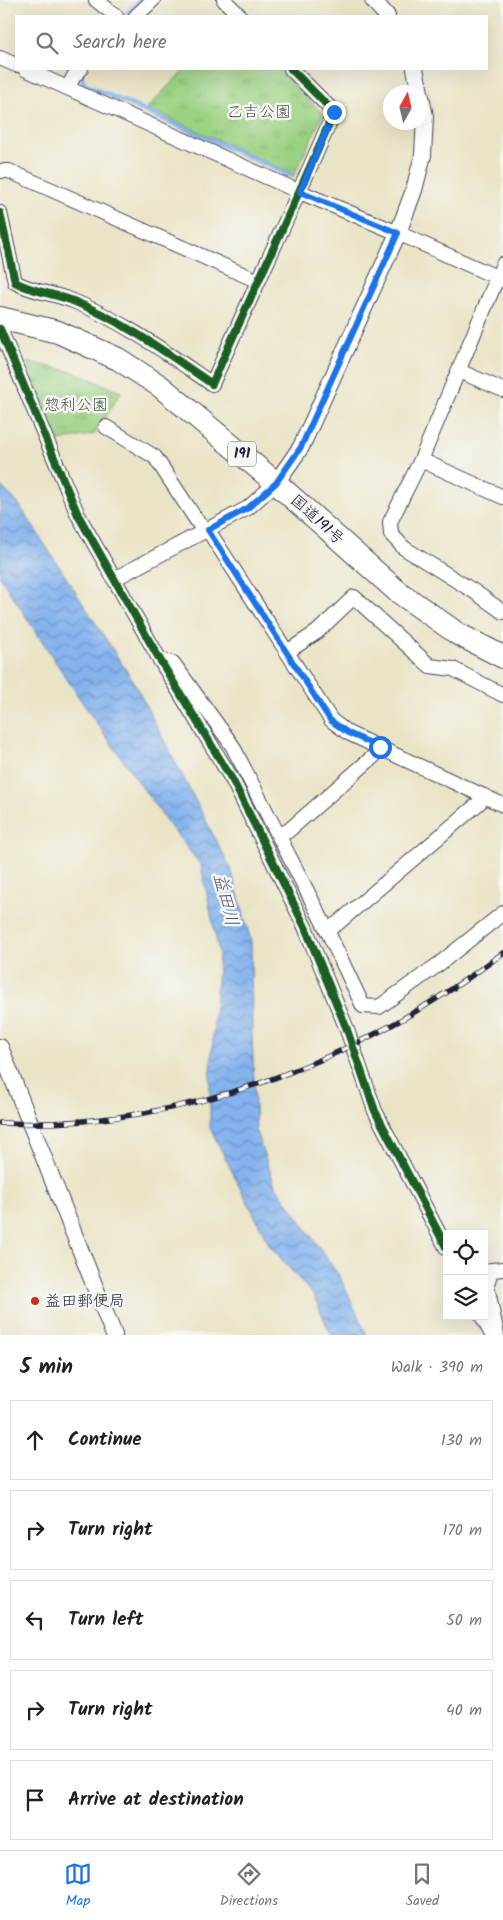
<!DOCTYPE html>
<html lang="en">
<head>
<meta charset="utf-8">
<style>
	body { margin:0; font-family:Kalam,"Klee One",sans-serif; background:#f2f2f2; color:#202124 }
	.controls { position:absolute; right:15px; bottom:15px; display:grid; overflow:hidden; border-radius:0px; box-shadow:0 5px 20px #0002 }
	.controls button { width:45px; height:45px; display:grid; place-items:center; padding:0; border:0; border-bottom:1px solid #e0e0e0; background:#fff; color:#202124; font:25px sans-serif }
	.compass { position:absolute; left:383px; top:85px; width:45px; height:45px; border-radius:50%; background:#fff; box-shadow:0 5px 20px #0002; rotate:8deg }
	.stop { position:absolute; width:15px; height:15px; margin:-11px; border:4px solid #1a73e8; border-radius:50%; background:#fff }
	.stop.end { background:#1a73e8; border-color:#fff; box-shadow:0 1px 5px #0008 }
	.list { margin:0; padding:0; list-style:none }
	h2 { display:flex; justify-content:space-between; align-items:center; height:65px; margin:0; padding:0 20px; font-size:21px }
	h2 small { font-size:16px; font-weight:400; color:#757577 }
	.list li { display:grid; grid-template-columns:32px 1fr auto; gap:15px; align-items:center; box-sizing:border-box; height:80px; margin:0 10px 10px; padding:0 10px; border:1px solid #e0e0e0; border-radius:0px }
	.list b { display:block; font-size:19px; white-space:nowrap }
	.list em { font-size:16px; font-style:normal; color:#757577 }
	.icon { flex:none; width:28px; height:28px; fill:none; stroke:currentColor; stroke-width:2; stroke-linecap:round; stroke-linejoin:round }
	.map { position:relative; flex:none; width:503px; height:1335px; overflow:hidden }
	.search { position:absolute; background:#fff; box-shadow:0 5px 20px #0002; left:15px; right:15px; top:15px; height:55px; display:flex; align-items:center; gap:12px; box-sizing:border-box; padding:0 18px; border-radius:0px; color:#757577; font-size:19px }
	.sheet { height:515px; background:#fff }
	nav { display:flex; justify-content:space-around; align-items:center; box-sizing:border-box; height:70px; border-top:1px solid #e0e0e0; background:#fff; font-size:14px; color:#757577 }
	nav a { display:grid; justify-items:center; gap:2px }
	nav .on { color:#1a73e8 }
	.map>svg:first-child { display:block }
</style>
</head>
<body>
<div class="map">
<svg width="503" height="1335" viewBox="0 0 503 1335">
	<defs>
		<pattern id="grass-tufts" width="24" height="20" patternUnits="userSpaceOnUse" patternTransform="scale(1.25)"><rect width="24" height="20" fill="#9bd182"/><path d="M3 7l-1-3M5 7V3M7 7l1-3M15 17l-1-3M17 17v-4M19 17l1-3" fill="none" stroke="#85b371"/></pattern>
		<pattern id="water-waves" width="16" height="10" patternUnits="userSpaceOnUse" patternTransform="scale(1.25)"><rect width="16" height="10" fill="#84b3ee"/><path d="M0 5q4-4 8 0t8 0" fill="none" stroke="#6c91c2"/></pattern>
	</defs>
	<rect width="100%" height="100%" fill="#f6f6f2"/>
	<filter id="ink" filterUnits="userSpaceOnUse"><feTurbulence type="fractalNoise" baseFrequency=".02" numOctaves="2"/><feDisplacementMap in="SourceGraphic" scale="10" xChannelSelector="R" yChannelSelector="G"/><feConvolveMatrix kernelMatrix="1 2 1 2 8 2 1 2 1" color-interpolation-filters="sRGB"/></filter>
	<filter id="wash" filterUnits="userSpaceOnUse"><feTurbulence type="fractalNoise" baseFrequency=".0096" numOctaves="4" result="noise"/><feDisplacementMap in="SourceGraphic" scale="20" xChannelSelector="R" yChannelSelector="G"/><feGaussianBlur stdDeviation="1.12" result="paint"/><feColorMatrix in="noise" values="0 0 0 0 0 0 0 0 0 0 0 0 0 0 0 0 0 1.4 0 .05"/><feComposite in="paint" operator="in"/></filter>
	<g filter="url(#wash)">
		<rect width="100%" height="100%" fill="#eae4c6"/>
		<!-- grass -->
		<g fill="url(#grass-tufts)" stroke="#5e7a5e">
			<path d="M 185,69 L 278,69 L 323,114 L 294,175 L 147,108 Z"/>
			<path d="M 27,362 L 74,372 L 121,392 L 95,434 L 58,441 Z"/>
		</g>
		<!-- water -->
		<path fill="url(#water-waves)" stroke="#536a94" d="M 0,485 L 18,503 L 133,681 L 231,869 L 251,941 L 252,1033 L 256,1132 L 275,1185 L 340,1277 L 367,1335 L 331,1335 L 314,1296 L 270,1246 L 210,1128 L 210,1079 L 219,953 L 201,865 L 166,821 L 84,705 L 0,577 Z"/>
		<g fill="none" stroke-linecap="round" stroke-linejoin="round">
			<!-- stream -->
			<g stroke="#84b3ee" stroke-width="4.5">
				<path d="M 124,16 L 140,0"/>
				<path d="M 82,76 L 84,84 L 292,176"/>
			</g>
		</g>
	</g>
	<g filter="url(#ink)">
		<g fill="none" stroke-linecap="round" stroke-linejoin="round">
			<defs>
				<g id="minor">
					<path d="M 96,0 L 116,16"/>
					<path d="M 224,0 L 240,16"/>
					<path d="M 136,16 L 153,0"/>
					<path d="M 0,58 L 16,65"/>
					<path d="M 25,69 L 300,192 L 398,233 L 503,280"/>
					<path d="M 68,87 L 74,76 L 81,69"/>
					<path d="M 0,171 L 9,171 L 258,281"/>
					<path d="M 0,213 L 15,282 C 32,292 54,293 73,301 C 123,321 168,354 212,384 C 252,293 295,204 334,112 L 291,69"/>
					<path d="M 503,264 L 421,460 L 390,522 L 391,534 L 404,548 L 475,592 L 503,612"/>
					<path d="M 0,329 L 78,515 L 160,660 L 233,781 L 305,927 L 346,1027 L 375,1111 L 447,1249"/>
					<path d="M 459,371 L 503,390"/>
					<path d="M 106,427 L 155,457 L 199,524 L 208,530 L 331,720 L 348,733 L 503,805"/>
					<path d="M 421,460 L 503,497"/>
					<path d="M 114,579 L 248,508 L 276,483"/>
					<path d="M 287,652 L 317,632 L 354,597 L 430,666 L 453,669 L 503,695"/>
					<path d="M 160,660 L 173,663 L 232,745 L 327,930 L 363,1006 L 379,1007 L 439,964 L 503,913"/>
					<path d="M 279,835 L 288,831 L 374,756 L 380,747"/>
					<path d="M 327,930 L 338,923 L 479,803 L 484,796"/>
					<path d="M 482,1316 L 492,1335"/>
					<path d="M 497,1335 L 487,1285 L 491,1270 L 503,1269"/>
				</g>
				<g id="tertiary">
					<path d="M 373,0 L 387,16"/>
					<path d="M 276,483 L 301,447 L 398,233 L 414,190 L 423,155 L 425,116 L 415,69"/>
					<path d="M 0,1047 L 114,1335"/>
				</g>
				<path id="trunk" d="M 0,318 L 58,332 L 118,359 L 160,386 L 276,483 L 397,591 L 458,634 L 503,657"/>
			</defs>
			<!-- minor casing -->
			<use href="#minor" stroke="#403f50" stroke-width="16"/>
			<!-- tertiary casing -->
			<use href="#tertiary" stroke="#403f50" stroke-width="18"/>
			<!-- trunk casing -->
			<use href="#trunk" stroke="#403f50" stroke-width="24"/>
			<!-- minor -->
			<use href="#minor" stroke="#fff" stroke-width="14"/>
			<!-- tertiary -->
			<use href="#tertiary" stroke="#fff" stroke-width="16"/>
			<!-- trunk -->
			<use href="#trunk" stroke="#fff" stroke-width="22"/>
			<defs>
				<path id="rail" d="M 0,1123 C 181,1130 360,1061 503,953"/>
			</defs>
			<!-- rail casing -->
			<use href="#rail" stroke="#22223b" stroke-width="5.5"/>
			<!-- rail -->
			<use href="#rail" stroke="#f6f6f2" stroke-width="4" stroke-dasharray="11" stroke-linecap="butt"/>
			<defs>
				<g id="cycleway">
					<path d="M 0,213 L 15,282 C 32,292 54,293 73,301 C 123,321 168,354 212,384 C 252,293 295,204 334,112 L 291,69"/>
					<path d="M 0,329 L 78,515 L 160,660 L 233,781 L 305,927 L 346,1027 L 375,1111 L 447,1249"/>
				</g>
			</defs>
			<!-- cycleway casing -->
			<use href="#cycleway" stroke="#f6f6f2" stroke-width="11"/>
			<!-- cycleway -->
			<use href="#cycleway" stroke="#1b5e20" stroke-width="8"/>
		</g>
	</g>
	<g fill="none" stroke-linecap="round" stroke-linejoin="round" filter="url(#ink)">
		<!-- route -->
		<path stroke="#1a73e8" stroke-width="6" d="M 334,112 L 300,192 L 398,233 L 301,447 L 276,483 L 248,508 L 208,530 L 330,720 L 348,733 L 380,747"/>
	</g>
	<!-- markers -->
	<circle fill="#c8321e" stroke="#f6f6f2" stroke-width="2" cx="35" cy="1301" r="5"/>
	<g text-anchor="middle" dominant-baseline="central" stroke-width="5" stroke-linejoin="round" paint-order="stroke">
		<!-- shield labels -->
		<rect fill="#f6f6f2" stroke="#626272" stroke-width="1" x="228" y="441.5" width="28" height="25" rx="4"/>
		<g font-size="15" font-weight="bold" fill="#22223b">
			<text x="242" y="454">191</text>
		</g>
		<!-- park labels -->
		<g font-size="16" fill="#465750" stroke="#f6f6f2">
			<text x="259" y="112">乙吉公園</text>
			<text x="76" y="405">惣利公園</text>
		</g>
		<!-- street labels -->
		<g font-size="16" fill="#22223b" stroke="#f6f6f2">
			<text transform="translate(317 520) rotate(42)">国道191号</text>
		</g>
		<!-- poi labels -->
		<g font-size="16" fill="#22223b" stroke="#f6f6f2" text-anchor="start">
			<text x="45" y="1301">益田郵便局</text>
		</g>
		<!-- water labels -->
		<g font-size="18" font-style="italic" fill="#44557a" stroke="#f6f6f2">
			<text transform="translate(225 900) rotate(76)">益田川</text>
		</g>
	</g>
</svg>
<div class="controls">
<button><svg class="icon" aria-label="locate" viewBox="0 0 24 24"><circle cx="12" cy="12" r="6"/><path d="M12 2v4M12 18v4M2 12h4M18 12h4"/></svg></button>
<button><svg class="icon" aria-label="layers" viewBox="0 0 24 24"><path d="M12 4l9 5-9 5-9-5zM3 14l9 5 9-5"/></svg></button>
</div>
<svg class="compass" viewBox="-18 -18 36 36"><path d="M0-13l5 13h-10z" fill="#e53935"/><path d="M0 13l5-13h-10z" fill="#757577"/></svg>
<div class="stop" style="left:380px;top:747px"></div>
<div class="stop end" style="left:334px;top:112px"></div>
<div class="search"><svg class="icon" aria-label="search" viewBox="0 0 24 24"><circle cx="10" cy="10" r="6"/><path d="M15 15l6 6"/></svg>Search here</div>
</div>
<section class="sheet">
<h2>5 min<small>Walk · 390 m</small></h2>
<ul class="list">
<li><svg class="icon" aria-label="ahead" viewBox="0 0 24 24"><path d="M12 20V5M6 11l6-6 6 6"/></svg><div><b>Continue</b></div><em>130 m</em></li>
<li><svg class="icon" aria-label="right" viewBox="0 0 24 24"><path d="M7 20v-9h11M14 6l5 5-5 5"/></svg><div><b>Turn right</b></div><em>170 m</em></li>
<li><svg class="icon" aria-label="left" viewBox="0 0 24 24"><path d="M17 20v-9H6M10 6l-5 5 5 5"/></svg><div><b>Turn left</b></div><em>50 m</em></li>
<li><svg class="icon" aria-label="right" viewBox="0 0 24 24"><path d="M7 20v-9h11M14 6l5 5-5 5"/></svg><div><b>Turn right</b></div><em>40 m</em></li>
<li><svg class="icon" aria-label="arrive" viewBox="0 0 24 24"><path d="M6 21V4h12l-3 4 3 4H6"/></svg><div><b>Arrive at destination</b></div></li>
</ul>
</section>
<nav>
<a class="on"><svg class="icon" aria-label="map" viewBox="0 0 24 24"><path d="M3 6l6-2 6 2 6-2v14l-6 2-6-2-6 2zM9 4v14M15 6v14"/></svg>Map</a>
<a><svg class="icon" aria-label="directions" viewBox="0 0 24 24"><path d="M12 3l9 9-9 9-9-9zM9 14v-3h6M13 9l2 2-2 2"/></svg>Directions</a>
<a><svg class="icon" aria-label="saved" viewBox="0 0 24 24"><path d="M7 4h10v16l-5-4-5 4z"/></svg>Saved</a>
</nav>
</body>
</html>
